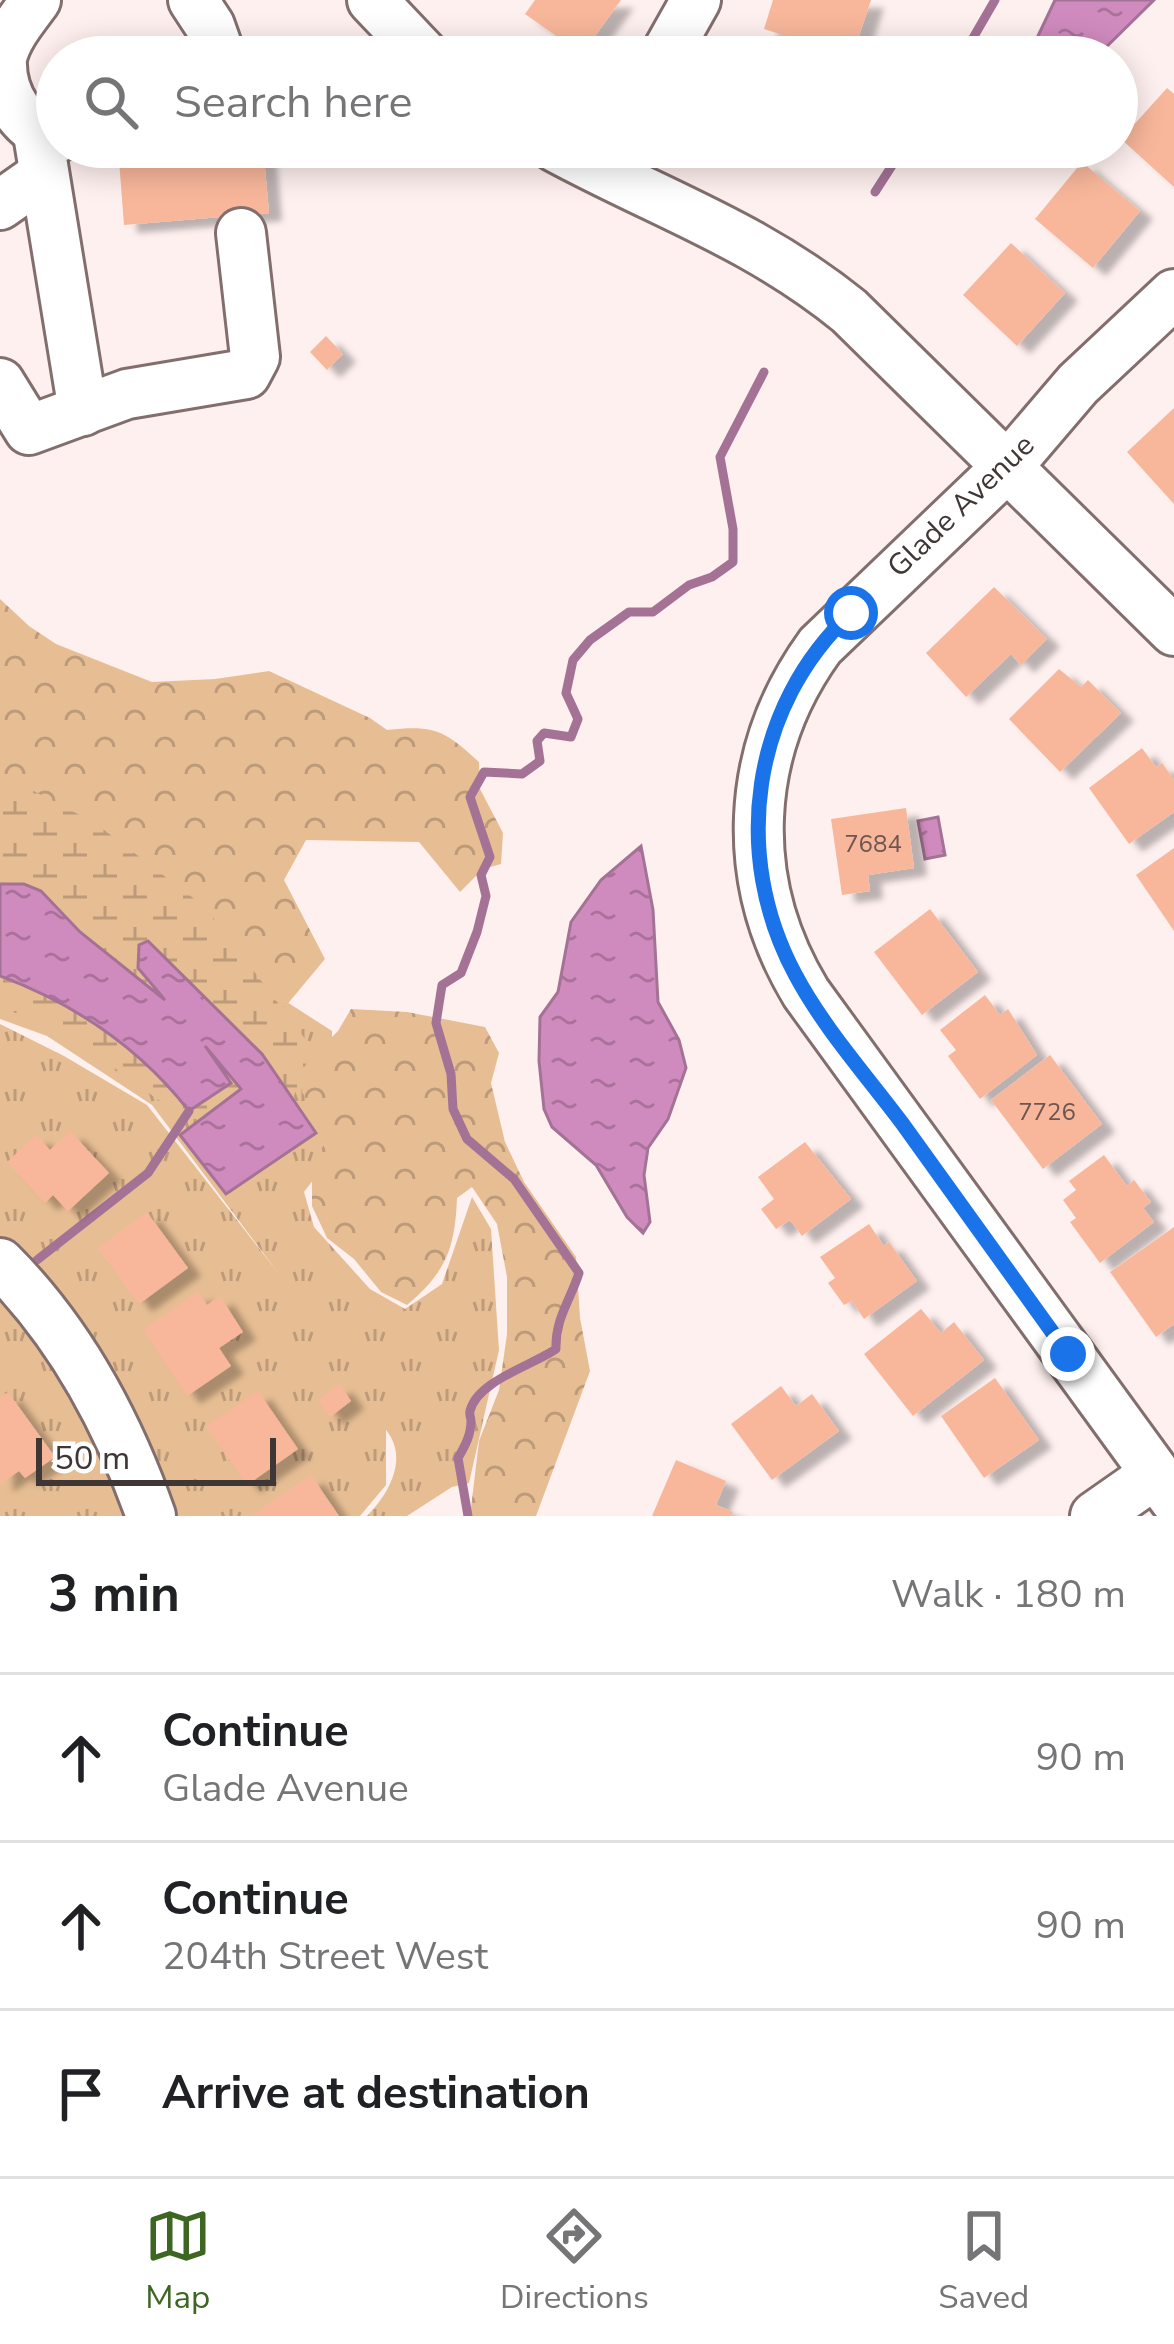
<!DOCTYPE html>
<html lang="en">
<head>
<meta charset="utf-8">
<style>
	body { margin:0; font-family:"Nunito Sans",sans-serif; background:#f6f6f6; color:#202124 }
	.scale { position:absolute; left:36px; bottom:30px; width:240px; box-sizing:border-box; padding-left:12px; border:6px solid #3f3636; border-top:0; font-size:33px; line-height:42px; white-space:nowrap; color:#3f3636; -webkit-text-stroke:9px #fff; paint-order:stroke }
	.stop { position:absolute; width:36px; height:36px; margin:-27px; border:9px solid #1a73e8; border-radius:50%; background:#fff }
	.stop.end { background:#1a73e8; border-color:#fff; box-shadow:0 3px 12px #0008 }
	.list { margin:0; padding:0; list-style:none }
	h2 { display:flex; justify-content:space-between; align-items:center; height:156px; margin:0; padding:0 48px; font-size:51px }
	h2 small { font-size:39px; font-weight:400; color:#757577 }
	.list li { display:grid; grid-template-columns:78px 1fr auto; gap:36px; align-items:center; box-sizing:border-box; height:168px; padding:0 48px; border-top:3px solid #e0e0e0 }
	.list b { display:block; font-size:45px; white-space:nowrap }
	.list p { margin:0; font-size:39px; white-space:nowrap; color:#757577 }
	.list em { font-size:39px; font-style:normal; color:#757577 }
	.icon { flex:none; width:66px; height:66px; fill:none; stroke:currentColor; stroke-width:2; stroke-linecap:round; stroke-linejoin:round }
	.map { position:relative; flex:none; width:1174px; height:1516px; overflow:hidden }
	.search { position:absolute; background:#fff; box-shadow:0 6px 30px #0003; left:36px; right:36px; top:36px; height:132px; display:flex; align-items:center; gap:30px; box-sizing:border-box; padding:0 42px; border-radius:66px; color:#757577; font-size:45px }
	.sheet { height:660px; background:#fff }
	nav { display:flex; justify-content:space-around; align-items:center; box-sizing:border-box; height:168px; border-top:3px solid #e0e0e0; background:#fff; font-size:33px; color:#757577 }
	nav a { display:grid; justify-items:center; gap:6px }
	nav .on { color:#3c6622 }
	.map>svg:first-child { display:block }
</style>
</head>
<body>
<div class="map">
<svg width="1174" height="1516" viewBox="0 0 1174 1516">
	<defs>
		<pattern id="grass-tufts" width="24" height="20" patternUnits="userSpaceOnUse" patternTransform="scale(3)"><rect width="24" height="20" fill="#e7be94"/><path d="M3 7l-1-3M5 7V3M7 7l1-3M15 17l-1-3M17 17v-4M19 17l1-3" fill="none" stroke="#bd9b7a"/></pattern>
		<pattern id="forest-crowns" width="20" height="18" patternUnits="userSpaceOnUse" patternTransform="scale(3)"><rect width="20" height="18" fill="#e7be94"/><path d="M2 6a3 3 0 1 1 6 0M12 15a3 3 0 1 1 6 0" fill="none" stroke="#bd9b7a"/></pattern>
		<pattern id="wetland-marsh" width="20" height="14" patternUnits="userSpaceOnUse" patternTransform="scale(3)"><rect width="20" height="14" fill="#e7be94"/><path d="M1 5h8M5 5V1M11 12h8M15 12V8" fill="none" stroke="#bd9b7a"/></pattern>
		<pattern id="water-ripples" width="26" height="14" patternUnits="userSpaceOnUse" patternTransform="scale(3)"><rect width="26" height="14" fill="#d08bbe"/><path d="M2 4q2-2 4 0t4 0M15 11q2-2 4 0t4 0" fill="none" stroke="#aa729b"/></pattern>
		<filter id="shadow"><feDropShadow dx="13" dy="8" stdDeviation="3" flood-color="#0004"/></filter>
	</defs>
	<rect width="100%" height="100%" fill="#fef0ef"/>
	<!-- grass -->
	<path fill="url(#grass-tufts)" d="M 259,984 L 332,1031 L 332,1088 L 345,1139 L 304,1192 L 314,1227 L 370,1289 L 405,1309 L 442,1284 L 472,1197 L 491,1229 L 499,1350 L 469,1483 L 452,1487 L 407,1516 L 367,1516 C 389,1494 409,1458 386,1430 L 386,1485 L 360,1516 L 0,1516 L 0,1024 L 64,1056 L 147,1105 L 279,1274 L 152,1105 L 47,1036 L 0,1019 L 0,998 Z"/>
	<!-- forest -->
	<g fill="url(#forest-crowns)">
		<path d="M 0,599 L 29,626 L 56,644 L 152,682 L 215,679 L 269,671 L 370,718 L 387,730 C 435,725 444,730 479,762 L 480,789 L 503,833 L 501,864 L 483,869 L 460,892 L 419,842 L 306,840 L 284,880 L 325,959 L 285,1007 L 215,986 L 0,796 Z"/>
		<path d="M 351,1009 L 407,1012 L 485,1027 L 499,1053 L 491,1083 L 505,1142 L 524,1182 L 576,1257 L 580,1318 L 590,1371 L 536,1516 L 470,1516 L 479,1441 L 499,1390 L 507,1334 L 507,1277 L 497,1224 L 472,1187 L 457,1198 C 455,1249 446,1272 407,1305 L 381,1292 L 354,1259 L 327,1238 L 312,1206 L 312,1172 L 325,1141 L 321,1125 L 302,1092 L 304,1065 L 338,1031 Z"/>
	</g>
	<!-- wetland -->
	<path fill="url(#wetland-marsh)" d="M 22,785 L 95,823 L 205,907 L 312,1048 L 283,1125 L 168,1107 L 65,1032 L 0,1007 L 0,789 Z"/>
	<!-- water -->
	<g fill="url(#water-ripples)" stroke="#a47295" stroke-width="3">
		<path d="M 1055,0 L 1154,0 L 1096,57 L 1028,57 Z"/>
		<path d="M 938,817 L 945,855 L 925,859 L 918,821 Z"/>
		<path d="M 641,846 L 653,910 L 658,1002 L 679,1040 L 686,1068 L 668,1119 L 648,1148 L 644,1175 L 650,1222 L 643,1233 L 627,1217 L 596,1165 L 552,1127 L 544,1109 L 539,1061 L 540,1017 L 558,992 L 571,922 L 601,880 Z"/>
		<path d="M 0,884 L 24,884 L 41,891 L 80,932 L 165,1000 L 138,968 L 139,945 L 148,941 L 262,1054 L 316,1133 L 226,1194 L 180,1135 L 241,1089 L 205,1046 L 231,1083 L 189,1111 C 139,1047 75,1004 0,976 Z"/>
	</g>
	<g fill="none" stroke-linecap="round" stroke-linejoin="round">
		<!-- stream -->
		<g stroke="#a47295" stroke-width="9">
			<path d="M 962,57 L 995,0"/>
			<path d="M 875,192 L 904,147"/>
			<path d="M 37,1260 L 148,1173 L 189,1111"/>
			<path d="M 468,1516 L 458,1458 C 465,1446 471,1435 471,1421 C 471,1418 469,1414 470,1411 C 477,1381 533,1365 556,1349 C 555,1319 570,1301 579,1273 L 514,1179 L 467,1139 L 453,1109 L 451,1074 L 436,1023 L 442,985 L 461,973 L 477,932 L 486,896 L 481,875 L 490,857 L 470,797 L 484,772 L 522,774 L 540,761 L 537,741 L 544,733 L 571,737 L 578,719 L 566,693 L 573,660 L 590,640 L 629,612 L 653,612 L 689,585 L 712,577 L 733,562 L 733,529 L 720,457 L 764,372"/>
		</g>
	</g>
	<!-- building -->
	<g fill="#f8b79b" filter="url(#shadow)">
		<path d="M 535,0 L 621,0 L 582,54 L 525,14 Z"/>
		<path d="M 773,0 L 871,0 L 852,57 L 764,29 Z"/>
		<path d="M 1167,88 L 1174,94 L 1174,187 L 1121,139 Z"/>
		<path d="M 118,147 L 263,147 L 269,213 L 124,225 Z"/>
		<path d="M 1082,162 L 1140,211 L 1093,268 L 1035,219 Z"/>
		<path d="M 1011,243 L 1065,293 L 1017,346 L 963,295 Z"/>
		<path d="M 326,336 L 343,354 L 327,370 L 310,352 Z"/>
		<path d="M 1174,408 L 1174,504 L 1127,452 Z"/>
		<path d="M 994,587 L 1047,639 L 1021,665 L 1011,654 L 966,697 L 926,653 Z"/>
		<path d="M 1059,669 L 1081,687 L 1088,680 L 1121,713 L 1060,772 L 1009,719 Z"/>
		<path d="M 1142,748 L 1156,767 L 1162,763 L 1174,780 L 1174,812 L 1129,844 L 1089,788 Z"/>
		<path d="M 906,808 L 914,868 L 868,875 L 870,891 L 842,895 L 831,819 Z"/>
		<path d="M 1174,848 L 1174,931 L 1136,875 Z"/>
		<path d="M 930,909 L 978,972 L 922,1015 L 874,952 Z"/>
		<path d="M 985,995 L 1000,1015 L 1008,1009 L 1037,1055 L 980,1099 L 948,1056 L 956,1050 L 940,1030 Z"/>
		<path d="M 1050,1055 L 1102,1124 L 1043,1169 L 991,1100 Z"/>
		<path d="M 70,1131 L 109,1173 L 68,1211 L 53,1195 L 45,1203 L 7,1162 L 36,1135 L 50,1150 Z"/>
		<path d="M 805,1142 L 851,1199 L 802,1236 L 790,1220 L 776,1229 L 761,1209 L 774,1199 L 758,1177 Z"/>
		<path d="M 1104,1155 L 1127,1186 L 1134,1180 L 1151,1202 L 1143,1208 L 1154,1222 L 1100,1263 L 1070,1222 L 1076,1218 L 1063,1200 L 1076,1190 L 1069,1181 Z"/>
		<path d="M 147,1212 L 188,1268 L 139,1304 L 98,1248 Z"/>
		<path d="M 869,1224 L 884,1246 L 889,1242 L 917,1281 L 864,1319 L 852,1301 L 844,1305 L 828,1283 L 835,1278 L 820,1257 Z"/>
		<path d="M 1174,1227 L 1174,1324 L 1156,1337 L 1110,1272 Z"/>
		<path d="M 198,1292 L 207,1305 L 220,1296 L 243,1332 L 219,1348 L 231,1366 L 187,1396 L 143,1330 Z"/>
		<path d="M 921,1309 L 941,1333 L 954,1322 L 984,1360 L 913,1416 L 864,1354 Z"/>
		<path d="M 995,1378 L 1039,1440 L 984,1478 L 941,1416 Z"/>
		<path d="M 339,1384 L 351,1401 L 330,1417 L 318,1400 Z"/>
		<path d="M 781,1386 L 796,1406 L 812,1394 L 839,1431 L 772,1480 L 731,1424 Z"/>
		<path d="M 258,1391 L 298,1449 L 247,1485 L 206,1426 Z"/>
		<path d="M 8,1392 L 55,1457 L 25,1478 L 19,1471 L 0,1484 L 0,1398 Z"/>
		<path d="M 676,1460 L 726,1481 L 716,1505 L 733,1512 L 731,1516 L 652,1516 Z"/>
		<path d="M 311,1475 L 339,1516 L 251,1516 Z"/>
	</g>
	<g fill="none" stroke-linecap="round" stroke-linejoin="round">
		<defs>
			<g id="minor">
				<path d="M 36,0 C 23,18 7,36 2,58 C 0,95 23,131 57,138"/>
				<path d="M 193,0 L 210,26 L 221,57"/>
				<path d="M 372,0 L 426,57"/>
				<path d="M 664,57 L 696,0"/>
				<path d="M 38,134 L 83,411"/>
				<path d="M 555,147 C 660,204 754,234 849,311 L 1174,631"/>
				<path d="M 0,205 L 44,174"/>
				<path d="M 1174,294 L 1078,384 L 1008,466 L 820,646 C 744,751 738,881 806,993 L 1174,1499"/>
				<path d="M 0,383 L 29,430 L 127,394 L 246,374 L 255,357 L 241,233"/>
				<path d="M 0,1263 C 71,1334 118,1422 151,1516"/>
				<path d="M 1095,1516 L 1155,1474"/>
			</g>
		</defs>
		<!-- minor casing -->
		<use href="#minor" stroke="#826e6d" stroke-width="54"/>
		<!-- minor -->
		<use href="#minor" stroke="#fff" stroke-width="48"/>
	</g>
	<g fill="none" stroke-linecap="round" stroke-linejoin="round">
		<!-- route -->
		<path stroke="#1a73e8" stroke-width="15" d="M 851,613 C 751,706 731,855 795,974 C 823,1027 866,1075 902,1123 C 957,1200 1013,1277 1068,1354"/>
	</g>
	<g text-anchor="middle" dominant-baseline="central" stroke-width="10" stroke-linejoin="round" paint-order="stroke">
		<!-- number labels -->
		<g font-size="24" fill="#6d564f">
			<text x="873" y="844">7684</text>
			<text x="1047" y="1112">7726</text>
		</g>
		<!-- street labels -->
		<g font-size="30" fill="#3f3636" stroke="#fff">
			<text transform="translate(961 506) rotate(-44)">Glade Avenue</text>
		</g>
	</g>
</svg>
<div class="scale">50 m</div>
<div class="stop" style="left:851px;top:613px"></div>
<div class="stop end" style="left:1068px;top:1354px"></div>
<div class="search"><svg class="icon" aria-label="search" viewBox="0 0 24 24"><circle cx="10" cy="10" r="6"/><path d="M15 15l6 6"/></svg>Search here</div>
</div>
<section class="sheet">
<h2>3 min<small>Walk · 180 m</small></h2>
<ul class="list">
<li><svg class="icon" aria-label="ahead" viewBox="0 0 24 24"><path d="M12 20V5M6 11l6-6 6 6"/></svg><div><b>Continue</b><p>Glade Avenue</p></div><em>90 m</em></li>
<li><svg class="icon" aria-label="ahead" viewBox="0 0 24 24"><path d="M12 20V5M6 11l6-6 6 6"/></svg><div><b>Continue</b><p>204th Street West</p></div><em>90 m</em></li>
<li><svg class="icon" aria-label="arrive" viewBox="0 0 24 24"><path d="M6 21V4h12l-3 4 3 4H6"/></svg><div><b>Arrive at destination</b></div></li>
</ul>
</section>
<nav>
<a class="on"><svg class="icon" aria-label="map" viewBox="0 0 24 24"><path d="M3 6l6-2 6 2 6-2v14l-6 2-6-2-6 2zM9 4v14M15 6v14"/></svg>Map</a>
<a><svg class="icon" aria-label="directions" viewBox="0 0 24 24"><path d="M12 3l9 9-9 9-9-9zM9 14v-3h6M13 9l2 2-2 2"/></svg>Directions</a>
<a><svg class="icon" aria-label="saved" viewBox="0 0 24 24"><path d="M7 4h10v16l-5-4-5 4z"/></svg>Saved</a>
</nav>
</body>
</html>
